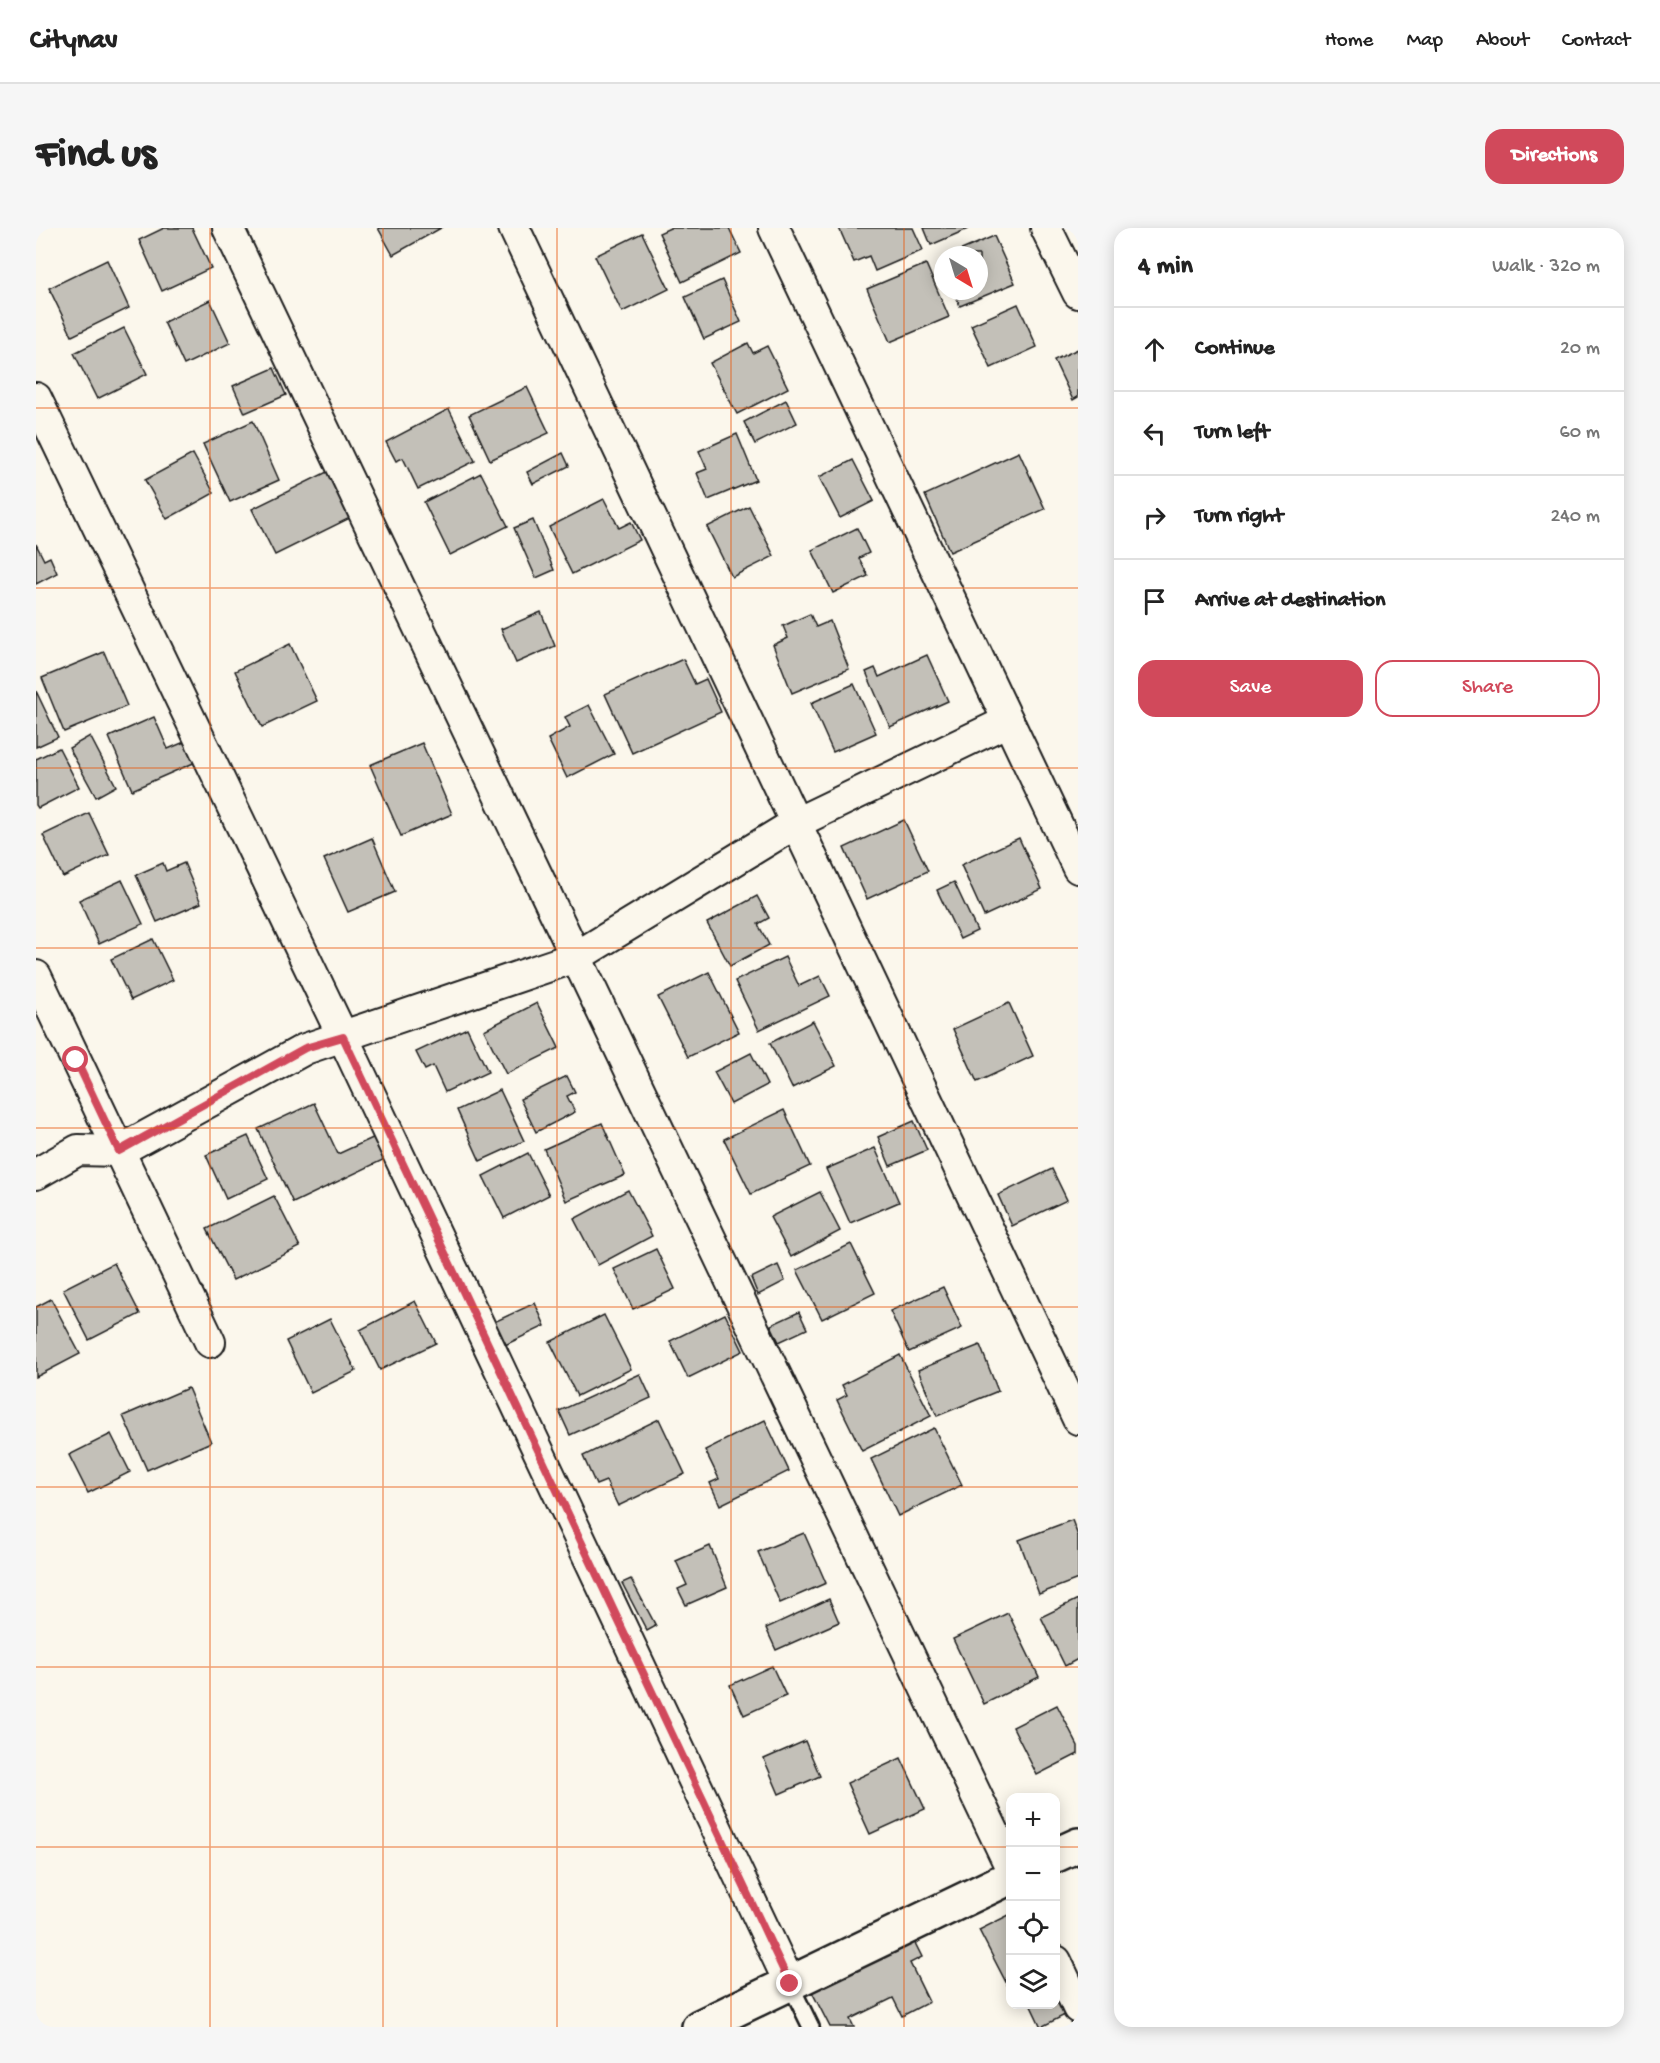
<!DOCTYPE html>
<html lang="en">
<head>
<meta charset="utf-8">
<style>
	body { margin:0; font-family:"Gochi Hand",sans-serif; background:#f6f6f6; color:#222 }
	.controls { position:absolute; right:18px; bottom:18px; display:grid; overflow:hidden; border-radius:12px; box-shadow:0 3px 15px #0003 }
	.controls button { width:54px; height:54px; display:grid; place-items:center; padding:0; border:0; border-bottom:2px solid #e0e0e0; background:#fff; color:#222; font:30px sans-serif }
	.compass { position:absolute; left:898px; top:18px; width:54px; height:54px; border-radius:50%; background:#fff; box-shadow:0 3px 15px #0003; rotate:142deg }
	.stop { position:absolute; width:18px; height:18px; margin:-14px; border:4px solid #d1495b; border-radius:50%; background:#fff }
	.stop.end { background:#d1495b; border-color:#fff; box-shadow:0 2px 6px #0008 }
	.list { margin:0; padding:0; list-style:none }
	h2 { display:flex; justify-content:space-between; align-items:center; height:78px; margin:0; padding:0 24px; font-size:26px }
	h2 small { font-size:20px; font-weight:400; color:#767676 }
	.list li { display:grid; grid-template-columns:39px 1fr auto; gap:18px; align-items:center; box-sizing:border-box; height:84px; padding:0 24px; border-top:2px solid #e0e0e0 }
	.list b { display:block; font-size:22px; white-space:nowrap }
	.list em { font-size:20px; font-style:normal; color:#767676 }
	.actions { display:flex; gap:12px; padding:18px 24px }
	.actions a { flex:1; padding:14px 0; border:2px solid #d1495b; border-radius:18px; text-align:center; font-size:21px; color:#d1495b }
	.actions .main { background:#d1495b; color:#fff }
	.icon { flex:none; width:33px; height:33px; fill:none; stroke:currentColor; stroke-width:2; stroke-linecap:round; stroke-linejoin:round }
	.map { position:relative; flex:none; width:1042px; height:1799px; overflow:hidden; border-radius:18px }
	header { display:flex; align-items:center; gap:36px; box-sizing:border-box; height:84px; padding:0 30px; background:#fff; border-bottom:2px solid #e0e0e0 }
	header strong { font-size:28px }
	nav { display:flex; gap:33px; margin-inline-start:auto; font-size:21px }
	.intro { display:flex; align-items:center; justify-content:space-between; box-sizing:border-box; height:144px; padding:0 36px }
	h1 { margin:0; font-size:42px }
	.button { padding:15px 27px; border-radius:18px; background:#d1495b; color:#fff; font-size:21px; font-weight:700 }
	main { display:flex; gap:36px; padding:0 36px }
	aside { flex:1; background:#fff; border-radius:18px; box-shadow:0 3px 15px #0003 }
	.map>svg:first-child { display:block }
</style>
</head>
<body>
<header>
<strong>Citynav</strong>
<nav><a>Home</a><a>Map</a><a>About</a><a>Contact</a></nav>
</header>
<div class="intro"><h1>Find us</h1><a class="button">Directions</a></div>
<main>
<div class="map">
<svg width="1042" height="1799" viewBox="0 0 1042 1799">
	<rect width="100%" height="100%" fill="#fbf7ec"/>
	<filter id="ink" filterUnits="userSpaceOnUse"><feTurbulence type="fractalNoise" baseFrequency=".0167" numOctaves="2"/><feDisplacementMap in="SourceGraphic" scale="12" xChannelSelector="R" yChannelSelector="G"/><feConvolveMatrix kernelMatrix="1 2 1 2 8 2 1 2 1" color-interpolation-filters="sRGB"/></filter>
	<g filter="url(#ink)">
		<!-- building -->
		<g fill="#c3c0b8" stroke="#1c1c1c" stroke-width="1.5">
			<path d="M 128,0 L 156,0 L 175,40 L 126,63 L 103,12 Z"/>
			<path d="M 342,0 L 405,0 L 357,27 Z"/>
			<path d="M 634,0 L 693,0 L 705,25 L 646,54 L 623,5 Z"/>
			<path d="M 803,0 L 877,0 L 887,22 L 839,43 L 833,28 L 818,34 Z"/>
			<path d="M 888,0 L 934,0 L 895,17 Z"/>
			<path d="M 606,5 L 633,61 L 586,84 L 559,28 Z"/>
			<path d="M 958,8 L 979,55 L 924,78 L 918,63 L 943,63 L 943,27 L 914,27 Z"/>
			<path d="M 71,32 L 93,80 L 36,108 L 13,60 Z"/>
			<path d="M 890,36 L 913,89 L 854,114 L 831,61 Z"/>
			<path d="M 686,52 L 705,94 L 668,111 L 649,69 Z"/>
			<path d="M 174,72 L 194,115 L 148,137 L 128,94 Z"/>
			<path d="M 982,76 L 1001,119 L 955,140 L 935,97 Z"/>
			<path d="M 88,100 L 111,146 L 61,171 L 38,125 Z"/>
			<path d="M 712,115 L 717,125 L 731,118 L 752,160 L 701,186 L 674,135 Z"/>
			<path d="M 1042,121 L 1042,169 L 1037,172 L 1018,132 Z"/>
			<path d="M 238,140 L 250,167 L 209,185 L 197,158 Z"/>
			<path d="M 491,159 L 513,205 L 454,232 L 433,187 Z"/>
			<path d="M 750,172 L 761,195 L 719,216 L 708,194 Z"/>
			<path d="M 413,181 L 439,233 L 382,261 L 367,230 L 360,233 L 350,214 Z"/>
			<path d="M 217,193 L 243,252 L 194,274 L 167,216 Z"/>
			<path d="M 701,206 L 720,252 L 672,272 L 661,245 L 671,241 L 663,223 Z"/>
			<path d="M 983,224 L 1009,281 L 914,324 L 889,267 Z"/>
			<path d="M 527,225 L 533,238 L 497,256 L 491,244 Z"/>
			<path d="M 157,226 L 178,265 L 131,291 L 109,252 Z"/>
			<path d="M 817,232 L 838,273 L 804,290 L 783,249 Z"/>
			<path d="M 295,242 L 318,288 L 239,327 L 216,281 Z"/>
			<path d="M 445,245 L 472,298 L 414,327 L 388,274 Z"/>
			<path d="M 568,271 L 583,300 L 595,294 L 604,312 L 536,346 L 513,299 Z"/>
			<path d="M 713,278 L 738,328 L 696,349 L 671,299 Z"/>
			<path d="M 497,292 L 518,342 L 500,350 L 478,300 Z"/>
			<path d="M 821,300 L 833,325 L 823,330 L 832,348 L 797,365 L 776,322 Z"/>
			<path d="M 0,316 L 8,332 L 14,329 L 21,345 L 0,356 Z"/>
			<path d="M 505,384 L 519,418 L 480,435 L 465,401 Z"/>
			<path d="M 774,386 L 780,399 L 794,393 L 813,441 L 756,465 L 737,417 L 752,410 L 747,398 Z"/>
			<path d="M 254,416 L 281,473 L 226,499 L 199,443 Z"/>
			<path d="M 68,424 L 91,478 L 28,504 L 6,450 Z"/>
			<path d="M 891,427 L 912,473 L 854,499 L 830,444 L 839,440 L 843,449 Z"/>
			<path d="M 647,431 L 659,456 L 670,451 L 685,484 L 596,525 L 569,466 Z"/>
			<path d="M 818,456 L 840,505 L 797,524 L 775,475 Z"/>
			<path d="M 0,463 L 22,509 L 0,519 Z"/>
			<path d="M 553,477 L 578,526 L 531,550 L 512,511 L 534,499 L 529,489 Z"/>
			<path d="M 118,489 L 132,521 L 153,512 L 162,533 L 96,562 L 73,509 Z"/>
			<path d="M 54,508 L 80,558 L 60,569 L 33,520 Z"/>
			<path d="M 386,515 L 416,586 L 365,608 L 334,537 Z"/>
			<path d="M 23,520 L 43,559 L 2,580 L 0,577 L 0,531 Z"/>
			<path d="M 53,585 L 73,627 L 27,649 L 7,607 Z"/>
			<path d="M 868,592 L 892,643 L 831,671 L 808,620 Z"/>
			<path d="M 336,610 L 359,664 L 312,684 L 288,631 Z"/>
			<path d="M 983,610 L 1006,661 L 948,688 L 925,637 Z"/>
			<path d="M 127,635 L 130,643 L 148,635 L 165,675 L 121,694 L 100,647 Z"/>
			<path d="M 86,652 L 107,696 L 63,716 L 43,672 Z"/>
			<path d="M 918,654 L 941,703 L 924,711 L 901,662 Z"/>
			<path d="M 721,668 L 733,690 L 722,696 L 733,717 L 694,738 L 671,695 Z"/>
			<path d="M 117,711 L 137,752 L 95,772 L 75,731 Z"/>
			<path d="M 749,729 L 763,758 L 784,748 L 794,768 L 723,802 L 699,753 Z"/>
			<path d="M 673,744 L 703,804 L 652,829 L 622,769 Z"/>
			<path d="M 501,775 L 523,820 L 470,846 L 448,802 Z"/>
			<path d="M 973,775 L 997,828 L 941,854 L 917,801 Z"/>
			<path d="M 777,793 L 800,838 L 756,860 L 734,815 Z"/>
			<path d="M 431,800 L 452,844 L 409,864 L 397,838 L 389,842 L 380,824 Z"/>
			<path d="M 715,825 L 731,857 L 695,876 L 678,844 Z"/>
			<path d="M 531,848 L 539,864 L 531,868 L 539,884 L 500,904 L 484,871 Z"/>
			<path d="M 464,862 L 488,913 L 444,933 L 421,882 Z"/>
			<path d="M 278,875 L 302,926 L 341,908 L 351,930 L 257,975 L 222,901 Z"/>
			<path d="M 748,882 L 774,938 L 715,966 L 688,911 Z"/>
			<path d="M 878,893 L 891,922 L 854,938 L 842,909 Z"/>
			<path d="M 566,895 L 589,947 L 530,973 L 508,921 Z"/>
			<path d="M 212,908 L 232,951 L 190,971 L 170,927 Z"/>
			<path d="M 839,920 L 863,974 L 814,995 L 790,941 Z"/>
			<path d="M 492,925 L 513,967 L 468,990 L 447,948 Z"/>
			<path d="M 1016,941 L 1031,972 L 976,998 L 962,967 Z"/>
			<path d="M 592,962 L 616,1008 L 562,1037 L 538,991 Z"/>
			<path d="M 784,964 L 804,1003 L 755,1029 L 734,989 Z"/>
			<path d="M 238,968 L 264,1019 L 197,1052 L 171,1001 Z"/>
			<path d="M 815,1016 L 839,1065 L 786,1091 L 761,1042 Z"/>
			<path d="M 620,1021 L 639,1061 L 597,1081 L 578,1041 Z"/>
			<path d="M 78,1035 L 104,1086 L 53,1112 L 27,1061 Z"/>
			<path d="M 742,1037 L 749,1053 L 722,1067 L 715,1050 Z"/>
			<path d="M 907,1059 L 926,1100 L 873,1124 L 854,1083 Z"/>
			<path d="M 15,1071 L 44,1126 L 0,1149 L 0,1079 Z"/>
			<path d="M 379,1073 L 400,1115 L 344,1142 L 324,1102 Z"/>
			<path d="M 499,1075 L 509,1098 L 469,1117 L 458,1094 Z"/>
			<path d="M 763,1084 L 771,1101 L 743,1114 L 735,1097 Z"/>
			<path d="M 689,1086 L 707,1123 L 652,1150 L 634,1113 Z"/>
			<path d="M 568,1087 L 595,1141 L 541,1168 L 514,1114 Z"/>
			<path d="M 294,1091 L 320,1143 L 275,1165 L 250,1113 Z"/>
			<path d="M 944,1117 L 962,1163 L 901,1188 L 882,1142 Z"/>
			<path d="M 864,1127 L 895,1188 L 826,1223 L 801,1172 L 811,1167 L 806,1157 Z"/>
			<path d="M 604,1146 L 615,1170 L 534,1207 L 523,1183 Z"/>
			<path d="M 152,1160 L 175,1214 L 111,1242 L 87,1188 Z"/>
			<path d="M 623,1191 L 649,1246 L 582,1278 L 570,1253 L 560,1257 L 547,1228 Z"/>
			<path d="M 729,1192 L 753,1243 L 684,1277 L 674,1255 L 683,1251 L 669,1222 Z"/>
			<path d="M 898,1200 L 926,1257 L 862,1288 L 835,1231 Z"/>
			<path d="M 75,1206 L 94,1244 L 52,1265 L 33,1227 Z"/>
			<path d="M 1036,1292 L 1042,1308 L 1042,1351 L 1003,1366 L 983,1312 Z"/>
			<path d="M 768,1305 L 790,1355 L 744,1375 L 722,1324 Z"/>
			<path d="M 674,1318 L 691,1359 L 650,1377 L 642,1361 L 651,1357 L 640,1333 Z"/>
			<path d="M 595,1351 L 620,1398 L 611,1403 L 586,1355 Z"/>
			<path d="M 793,1371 L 803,1394 L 740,1422 L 730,1400 Z"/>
			<path d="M 1042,1371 L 1042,1431 L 1029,1438 L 1005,1389 Z"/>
			<path d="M 972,1385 L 1003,1449 L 948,1476 L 917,1411 Z"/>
			<path d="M 736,1438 L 750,1468 L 708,1487 L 694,1457 Z"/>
			<path d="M 1021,1477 L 1042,1518 L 1042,1526 L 1001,1547 L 977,1499 Z"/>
			<path d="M 769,1513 L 784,1548 L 743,1566 L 728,1531 Z"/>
			<path d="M 865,1530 L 889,1581 L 834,1606 L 811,1555 Z"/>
			<path d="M 975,1686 L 975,1764 L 943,1702 Z"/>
			<path d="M 877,1711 L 886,1729 L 874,1735 L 893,1774 L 866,1788 L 857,1770 L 814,1791 L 818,1799 L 794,1799 L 775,1762 Z"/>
			<path d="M 1020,1768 L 1029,1787 L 1005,1799 L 994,1776 L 1020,1776 Z"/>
		</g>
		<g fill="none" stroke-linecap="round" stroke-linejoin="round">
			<defs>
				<path id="service" d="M 754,1756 L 775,1799"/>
				<g id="minor">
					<path d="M 192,0 L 975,1640"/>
					<path d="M 478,0 L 1042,1191"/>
					<path d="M 738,0 L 1042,640"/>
					<path d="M 1010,0 L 1042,65"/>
					<path d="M 0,170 L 307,809 L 754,1756"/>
					<path d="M 0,748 L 174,1114"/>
					<path d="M 0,946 L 42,922 L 83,923 L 269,821 L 540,729 L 760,595 L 972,493"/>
					<path d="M 1020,1733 L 1042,1780"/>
				</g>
				<g id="tertiary">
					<path d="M 1020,1627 L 1042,1617"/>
					<path d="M 663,1799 L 975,1649"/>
				</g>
			</defs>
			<!-- service casing -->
			<use href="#service" stroke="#1c1c1c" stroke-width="20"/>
			<!-- minor casing -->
			<use href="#minor" stroke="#1c1c1c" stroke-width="34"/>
			<!-- tertiary casing -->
			<use href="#tertiary" stroke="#1c1c1c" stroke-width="38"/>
			<!-- service -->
			<use href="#service" stroke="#fbf7ec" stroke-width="15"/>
			<!-- minor -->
			<use href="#minor" stroke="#fbf7ec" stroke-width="30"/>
			<!-- tertiary -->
			<use href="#tertiary" stroke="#fbf7ec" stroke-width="33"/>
		</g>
	</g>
	<g fill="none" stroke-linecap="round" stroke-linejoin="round" filter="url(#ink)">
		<!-- route -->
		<path stroke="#d1495b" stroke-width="8" d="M 40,832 L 83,923 L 269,820 L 307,809 L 754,1756"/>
	</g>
	<!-- grid -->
	<path fill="none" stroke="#e8590c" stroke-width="1.5" stroke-opacity="0.55" d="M 174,0 L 174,1799M 347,0 L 347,1799M 521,0 L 521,1799M 695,0 L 695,1799M 868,0 L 868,1799M 0,180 L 1042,180M 0,360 L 1042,360M 0,540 L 1042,540M 0,720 L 1042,720M 0,900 L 1042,900M 0,1079 L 1042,1079M 0,1259 L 1042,1259M 0,1439 L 1042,1439M 0,1619 L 975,1619M 1020,1619 L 1042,1619"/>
</svg>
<div class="controls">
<button>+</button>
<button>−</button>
<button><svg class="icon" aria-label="locate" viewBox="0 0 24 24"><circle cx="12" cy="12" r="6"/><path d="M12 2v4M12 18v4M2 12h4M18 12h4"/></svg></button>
<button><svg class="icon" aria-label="layers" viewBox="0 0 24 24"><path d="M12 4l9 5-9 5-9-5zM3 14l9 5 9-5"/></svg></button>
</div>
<svg class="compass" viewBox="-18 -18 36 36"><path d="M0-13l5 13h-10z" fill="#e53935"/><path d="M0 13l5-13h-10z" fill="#767676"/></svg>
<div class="stop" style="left:40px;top:832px"></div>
<div class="stop end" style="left:754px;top:1756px"></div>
</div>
<aside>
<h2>4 min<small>Walk · 320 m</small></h2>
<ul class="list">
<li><svg class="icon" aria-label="ahead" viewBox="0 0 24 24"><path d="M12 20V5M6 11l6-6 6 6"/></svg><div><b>Continue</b></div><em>20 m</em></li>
<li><svg class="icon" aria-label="left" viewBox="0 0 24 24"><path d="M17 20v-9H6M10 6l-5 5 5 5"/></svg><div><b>Turn left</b></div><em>60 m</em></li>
<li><svg class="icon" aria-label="right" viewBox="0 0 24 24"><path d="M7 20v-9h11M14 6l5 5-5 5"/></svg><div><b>Turn right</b></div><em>240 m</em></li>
<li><svg class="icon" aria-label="arrive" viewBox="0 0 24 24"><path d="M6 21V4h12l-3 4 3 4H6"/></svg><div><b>Arrive at destination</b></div></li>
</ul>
<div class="actions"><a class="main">Save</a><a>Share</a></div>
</aside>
</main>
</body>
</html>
